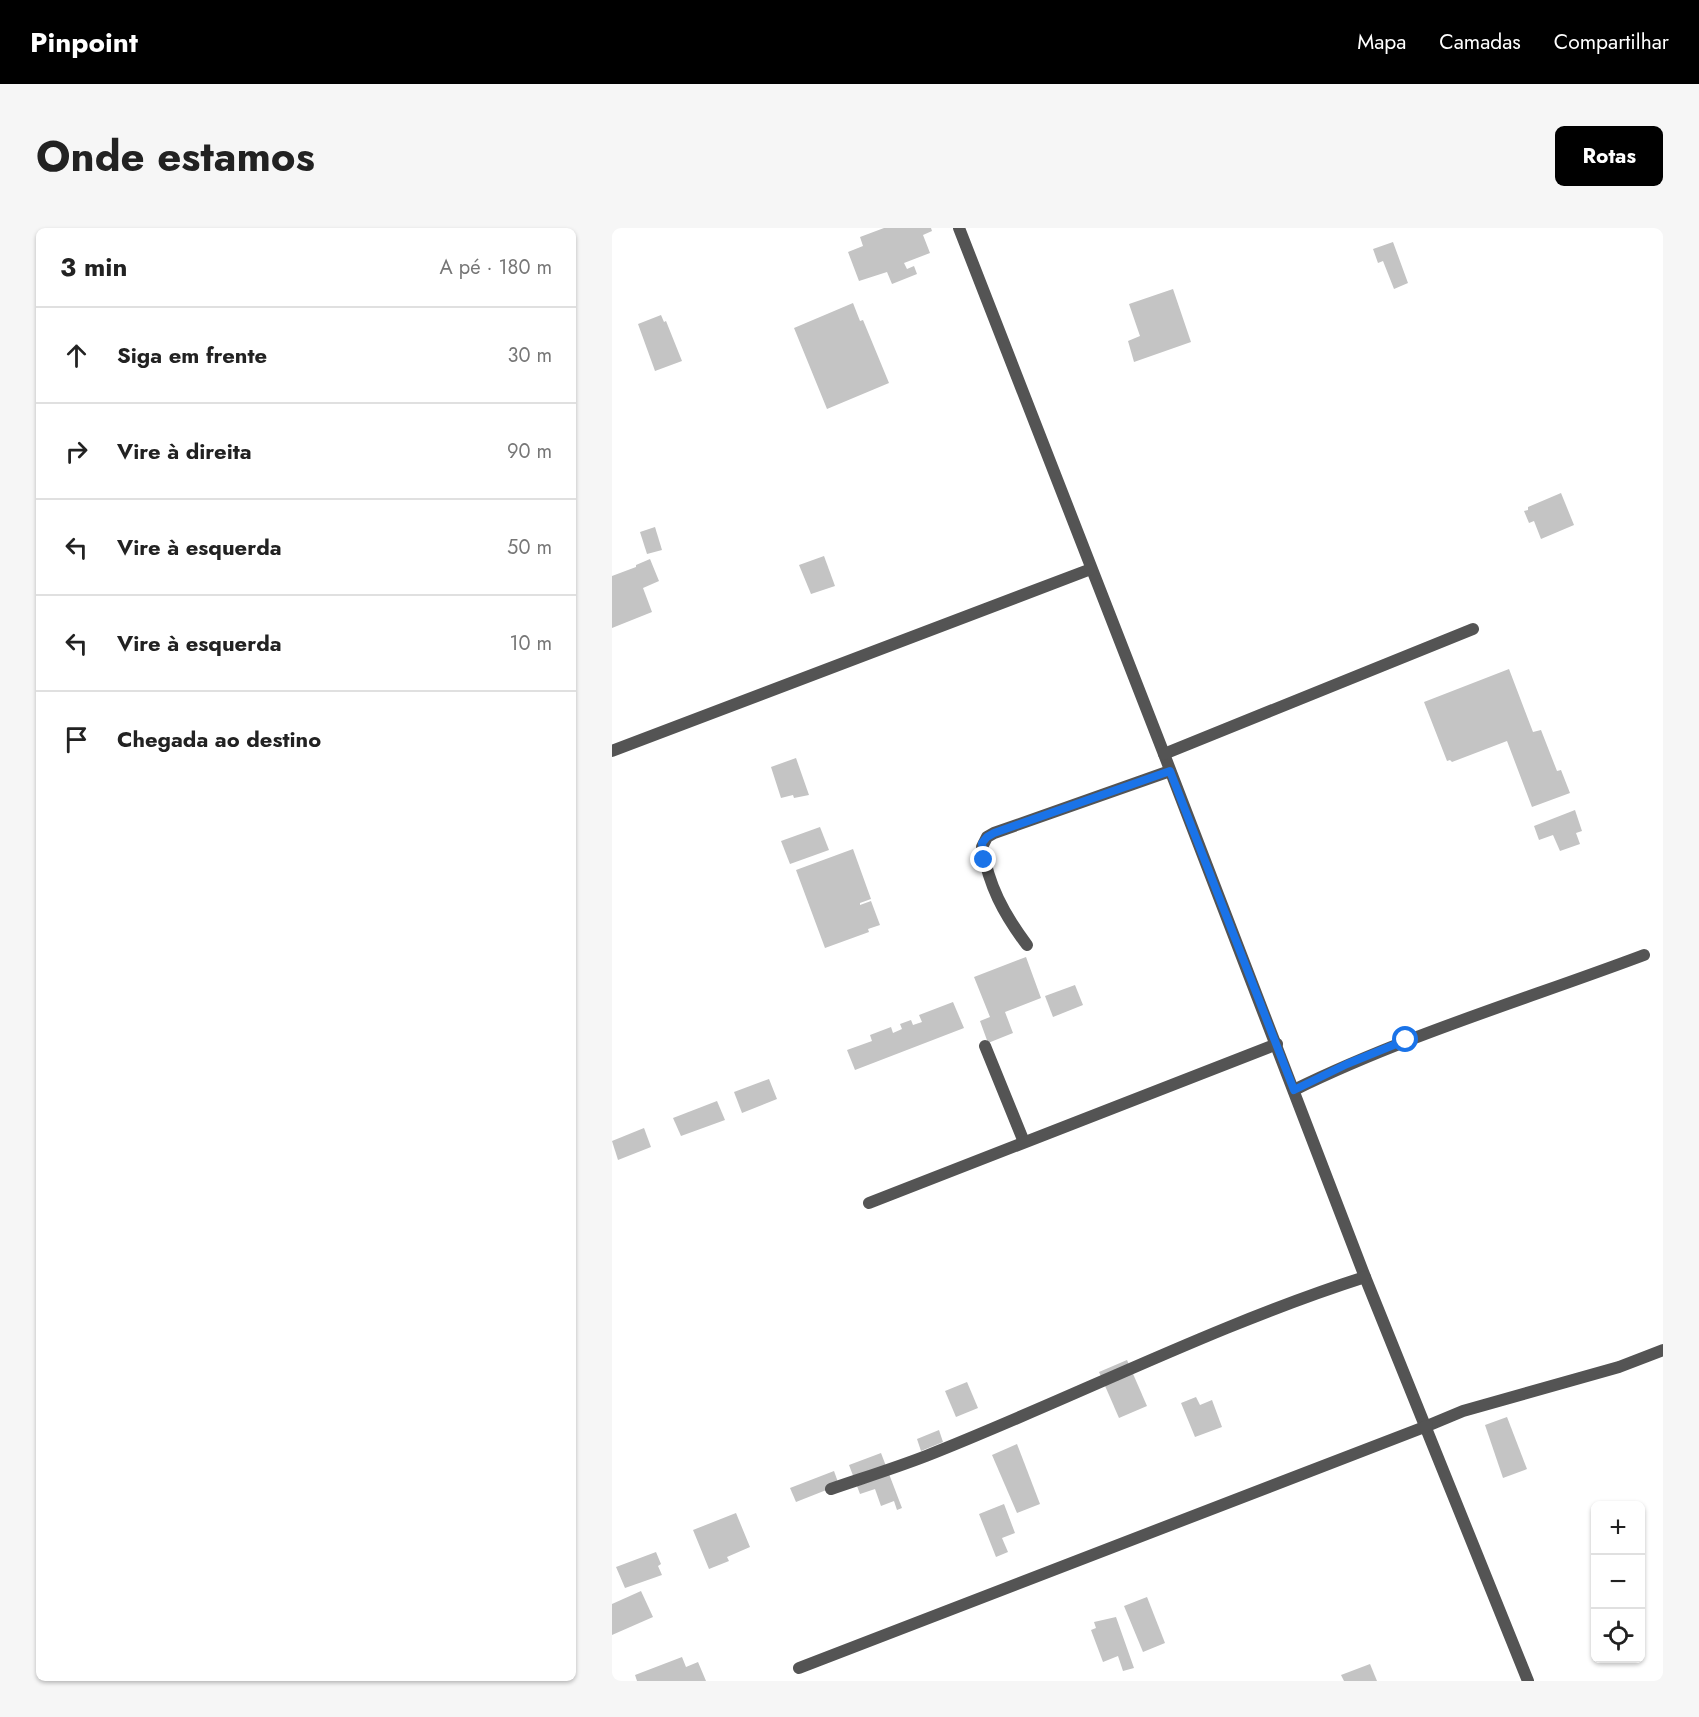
<!DOCTYPE html>
<html lang="pt">
<head>
<meta charset="utf-8">
<style>
	body { margin:0; font-family:Jost,sans-serif; background:#f6f6f6; color:#222 }
	.controls { position:absolute; right:18px; bottom:18px; display:grid; overflow:hidden; border-radius:9px; box-shadow:0 2px 4px #0004 }
	.controls button { width:54px; height:54px; display:grid; place-items:center; padding:0; border:0; border-bottom:2px solid #e0e0e0; background:#fff; color:#222; font:30px sans-serif }
	.stop { position:absolute; width:18px; height:18px; margin:-14px; border:4px solid #1a73e8; border-radius:50%; background:#fff }
	.stop.end { background:#1a73e8; border-color:#fff; box-shadow:0 2px 6px #0008 }
	.list { margin:0; padding:0; list-style:none }
	h2 { display:flex; justify-content:space-between; align-items:center; height:78px; margin:0; padding:0 24px; font-size:26px }
	h2 small { font-size:20px; font-weight:400; color:#767676 }
	.list li { display:grid; grid-template-columns:39px 1fr auto; gap:18px; align-items:center; box-sizing:border-box; height:96px; padding:0 24px; border-top:2px solid #e0e0e0 }
	.list b { display:block; font-size:22px; white-space:nowrap }
	.list em { font-size:20px; font-style:normal; color:#767676 }
	.icon { flex:none; width:33px; height:33px; fill:none; stroke:currentColor; stroke-width:2; stroke-linecap:round; stroke-linejoin:round }
	.map { position:relative; flex:none; width:1051px; height:1453px; overflow:hidden; border-radius:9px }
	header { display:flex; align-items:center; gap:36px; box-sizing:border-box; height:84px; padding:0 30px; background:#000; color:#fff }
	header strong { font-size:28px }
	nav { display:flex; gap:33px; margin-inline-start:auto; font-size:21px }
	.intro { display:flex; align-items:center; justify-content:space-between; box-sizing:border-box; height:144px; padding:0 36px }
	h1 { margin:0; font-size:42px }
	.button { padding:15px 27px; border-radius:9px; background:#000; color:#fff; font-size:21px; font-weight:700 }
	main { display:flex; gap:36px; padding:0 36px }
	aside { flex:1; background:#fff; border-radius:9px; box-shadow:0 2px 4px #0004 }
	.map>svg:first-child { display:block }
</style>
</head>
<body>
<header>
<strong>Pinpoint</strong>
<nav><a>Mapa</a><a>Camadas</a><a>Compartilhar</a></nav>
</header>
<div class="intro"><h1>Onde estamos</h1><a class="button">Rotas</a></div>
<main>
<aside>
<h2>3 min<small>A pé · 180 m</small></h2>
<ul class="list">
<li><svg class="icon" aria-label="ahead" viewBox="0 0 24 24"><path d="M12 20V5M6 11l6-6 6 6"/></svg><div><b>Siga em frente</b></div><em>30 m</em></li>
<li><svg class="icon" aria-label="right" viewBox="0 0 24 24"><path d="M7 20v-9h11M14 6l5 5-5 5"/></svg><div><b>Vire à direita</b></div><em>90 m</em></li>
<li><svg class="icon" aria-label="left" viewBox="0 0 24 24"><path d="M17 20v-9H6M10 6l-5 5 5 5"/></svg><div><b>Vire à esquerda</b></div><em>50 m</em></li>
<li><svg class="icon" aria-label="left" viewBox="0 0 24 24"><path d="M17 20v-9H6M10 6l-5 5 5 5"/></svg><div><b>Vire à esquerda</b></div><em>10 m</em></li>
<li><svg class="icon" aria-label="arrive" viewBox="0 0 24 24"><path d="M6 21V4h12l-3 4 3 4H6"/></svg><div><b>Chegada ao destino</b></div></li>
</ul>
</aside>
<div class="map">
<svg width="1051" height="1453" viewBox="0 0 1051 1453">
	<rect width="100%" height="100%" fill="#fff"/>
	<!-- building -->
	<g fill="#c4c4c4">
		<path d="M 272,0 L 319,0 L 320,3 L 311,7 L 318,25 L 292,35 L 295,41 L 302,38 L 305,46 L 280,56 L 275,44 L 247,53 L 236,24 L 251,18 L 248,9 Z"/>
		<path d="M 781,14 L 796,55 L 782,61 L 771,33 L 766,35 L 761,21 Z"/>
		<path d="M 561,61 L 579,114 L 522,134 L 516,113 L 528,108 L 517,76 Z"/>
		<path d="M 241,75 L 248,93 L 251,92 L 277,155 L 215,181 L 182,100 Z"/>
		<path d="M 49,87 L 52,94 L 54,93 L 70,133 L 43,143 L 26,96 Z"/>
		<path d="M 949,265 L 962,297 L 929,311 L 922,293 L 917,295 L 912,283 L 916,282 L 916,279 Z"/>
		<path d="M 43,299 L 50,322 L 35,326 L 28,304 Z"/>
		<path d="M 212,328 L 223,358 L 199,366 L 187,337 Z"/>
		<path d="M 38,331 L 47,353 L 31,360 L 40,384 L 0,400 L 0,348 L 24,339 L 24,337 Z"/>
		<path d="M 897,441 L 921,504 L 929,502 L 945,543 L 949,542 L 958,565 L 920,579 L 895,513 L 840,534 L 838,532 L 835,533 L 812,474 Z"/>
		<path d="M 184,530 L 197,567 L 182,570 L 181,567 L 169,570 L 159,539 Z"/>
		<path d="M 963,582 L 970,603 L 964,605 L 968,616 L 948,623 L 941,607 L 927,612 L 922,598 Z"/>
		<path d="M 208,599 L 217,622 L 178,636 L 169,613 Z"/>
		<path d="M 241,621 L 259,671 L 248,675 L 248,677 L 259,673 L 268,697 L 256,701 L 257,704 L 213,720 L 184,642 Z"/>
		<path d="M 414,729 L 429,770 L 393,784 L 401,805 L 376,815 L 368,793 L 378,789 L 362,749 Z"/>
		<path d="M 463,757 L 471,777 L 441,789 L 433,768 Z"/>
		<path d="M 341,774 L 352,800 L 243,842 L 235,822 L 260,813 L 258,807 L 279,799 L 281,805 L 290,801 L 288,796 L 299,792 L 301,797 L 310,794 L 307,787 Z"/>
		<path d="M 157,851 L 165,871 L 130,885 L 122,864 Z"/>
		<path d="M 105,873 L 113,892 L 69,908 L 61,890 Z"/>
		<path d="M 32,900 L 39,919 L 6,932 L 0,913 Z"/>
		<path d="M 515,1132 L 535,1178 L 507,1190 L 487,1144 Z"/>
		<path d="M 355,1154 L 366,1180 L 344,1189 L 333,1163 Z"/>
		<path d="M 584,1169 L 588,1177 L 600,1172 L 610,1199 L 583,1209 L 569,1175 Z"/>
		<path d="M 895,1189 L 915,1241 L 891,1250 L 873,1197 Z"/>
		<path d="M 327,1202 L 331,1214 L 309,1223 L 305,1211 Z"/>
		<path d="M 405,1216 L 428,1276 L 405,1285 L 380,1227 Z"/>
		<path d="M 269,1225 L 290,1280 L 285,1282 L 282,1273 L 269,1278 L 263,1261 L 248,1266 L 237,1237 Z"/>
		<path d="M 222,1243 L 227,1257 L 184,1274 L 178,1260 Z"/>
		<path d="M 392,1276 L 403,1305 L 390,1310 L 396,1324 L 384,1329 L 367,1286 Z"/>
		<path d="M 124,1285 L 138,1319 L 115,1329 L 117,1333 L 97,1341 L 81,1302 Z"/>
		<path d="M 44,1324 L 49,1336 L 46,1338 L 50,1347 L 13,1360 L 4,1339 Z"/>
		<path d="M 29,1363 L 41,1389 L 0,1407 L 0,1376 Z"/>
		<path d="M 535,1369 L 553,1415 L 531,1424 L 512,1378 Z"/>
		<path d="M 504,1389 L 522,1440 L 511,1443 L 506,1428 L 491,1434 L 479,1402 L 484,1400 L 482,1394 Z"/>
		<path d="M 70,1429 L 74,1439 L 86,1434 L 94,1453 L 25,1453 L 23,1447 Z"/>
		<path d="M 758,1436 L 765,1453 L 732,1453 L 729,1447 Z"/>
	</g>
	<g fill="none" stroke-linecap="round" stroke-linejoin="round">
		<!-- lane -->
		<g stroke="#545454" stroke-width="12">
			<path d="M 373,818 L 412,914"/>
			<path d="M 257,975 L 665,816"/>
			<path d="M 815,1198 L 851,1183 L 1007,1139 L 1051,1122"/>
		</g>
		<!-- street -->
		<g stroke="#545454" stroke-width="12">
			<path d="M 347,0 L 552,526 L 753,1049 L 916,1453"/>
			<path d="M 0,523 L 479,341"/>
			<path d="M 552,526 L 861,401"/>
			<path d="M 415,717 C 391,685 377,658 370,619 L 375,609 L 382,605 L 558,543"/>
			<path d="M 682,862 C 794,807 915,771 1032,727"/>
			<path d="M 219,1261 C 251,1250 283,1240 314,1228 C 461,1170 603,1097 753,1049"/>
			<path d="M 187,1440 L 815,1198"/>
		</g>
	</g>
	<g fill="none" stroke-linecap="round" stroke-linejoin="round">
		<!-- route -->
		<path stroke="#1a73e8" stroke-width="8" d="M 372,632 L 370,615 L 375,609 L 382,605 L 558,543 L 682,862 L 735,836 L 794,812"/>
	</g>
</svg>
<div class="controls">
<button>+</button>
<button>−</button>
<button><svg class="icon" aria-label="locate" viewBox="0 0 24 24"><circle cx="12" cy="12" r="6"/><path d="M12 2v4M12 18v4M2 12h4M18 12h4"/></svg></button>
</div>
<div class="stop" style="left:794px;top:812px"></div>
<div class="stop end" style="left:372px;top:632px"></div>
</div>
</main>
</body>
</html>
